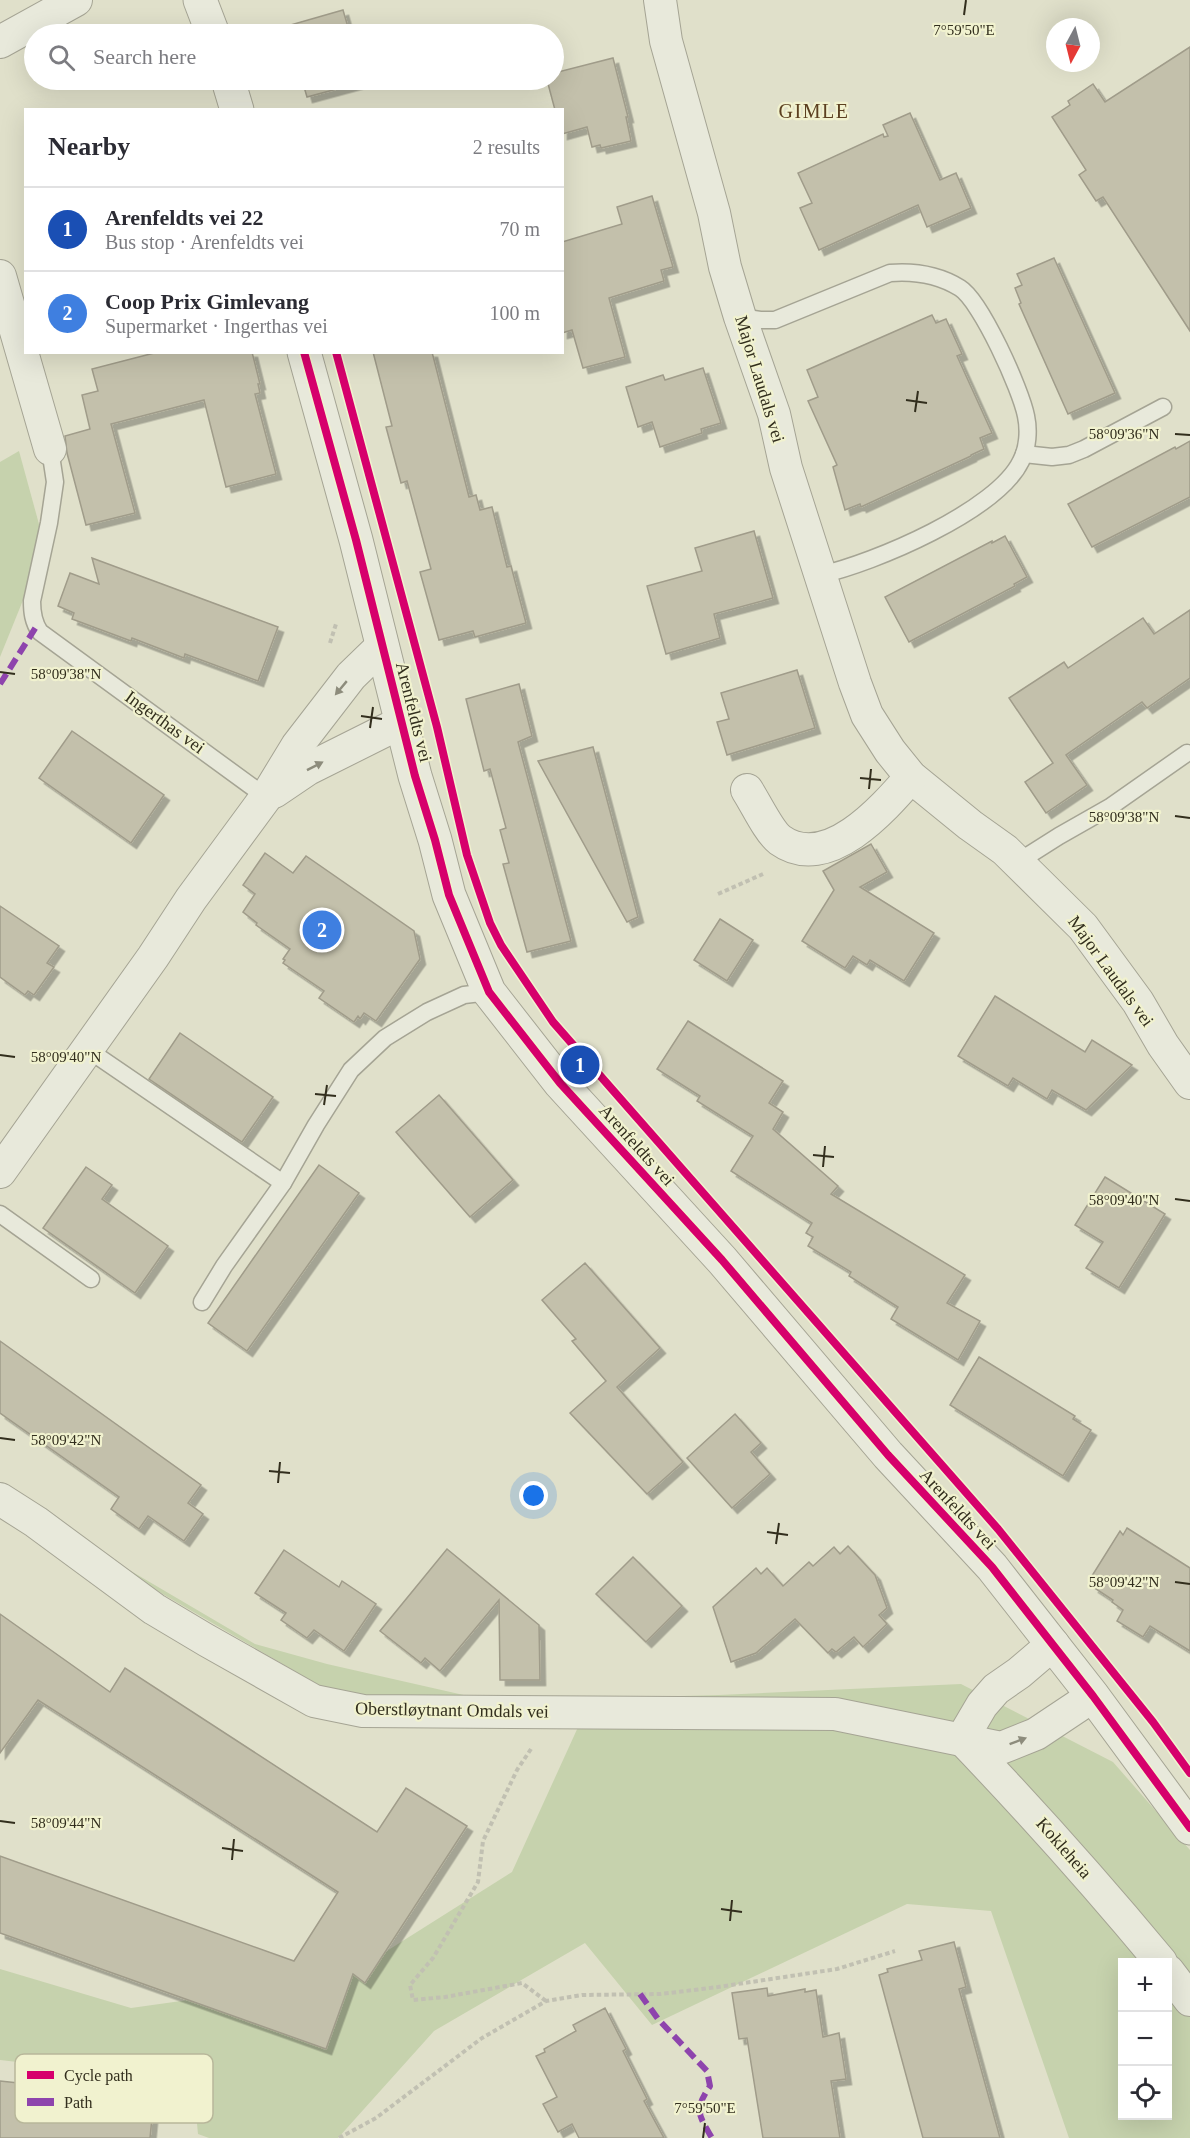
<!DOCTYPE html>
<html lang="en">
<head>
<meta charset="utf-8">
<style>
	body { margin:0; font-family:"Times New Roman",serif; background:#f7f7f7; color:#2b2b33 }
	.controls { position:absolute; right:18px; bottom:18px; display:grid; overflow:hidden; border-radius:0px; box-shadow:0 6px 24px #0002 }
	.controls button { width:54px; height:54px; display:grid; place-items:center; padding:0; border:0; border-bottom:2px solid #e1e1e2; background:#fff; color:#2b2b33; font:30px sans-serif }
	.compass { position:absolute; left:1046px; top:18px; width:54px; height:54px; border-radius:50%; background:#fff; box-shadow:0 6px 24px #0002; rotate:187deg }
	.you { position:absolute; left:534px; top:1496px; width:21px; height:21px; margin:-15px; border:4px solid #fff; border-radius:50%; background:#1a73e8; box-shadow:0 0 0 9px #1a73e833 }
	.badge { display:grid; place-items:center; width:39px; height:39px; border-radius:50%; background:#b45309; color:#fff; font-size:20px; font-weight:700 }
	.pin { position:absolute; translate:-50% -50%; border:3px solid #fff; box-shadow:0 2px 6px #0006 }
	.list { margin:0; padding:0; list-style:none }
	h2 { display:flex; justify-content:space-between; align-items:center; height:78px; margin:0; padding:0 24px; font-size:26px }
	h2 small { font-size:20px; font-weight:400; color:#7c7c81 }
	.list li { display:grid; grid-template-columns:39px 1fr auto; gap:18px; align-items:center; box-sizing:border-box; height:84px; padding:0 24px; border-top:2px solid #e1e1e2 }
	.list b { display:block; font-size:22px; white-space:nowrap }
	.list p { margin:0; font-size:20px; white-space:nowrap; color:#7c7c81 }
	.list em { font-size:20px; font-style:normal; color:#7c7c81 }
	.icon { flex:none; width:33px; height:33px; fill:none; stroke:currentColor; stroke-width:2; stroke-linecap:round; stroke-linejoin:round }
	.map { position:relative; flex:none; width:1190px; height:2138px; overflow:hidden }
	.search { position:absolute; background:#fff; box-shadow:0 6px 24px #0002; left:24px; top:24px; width:540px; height:66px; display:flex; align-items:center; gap:15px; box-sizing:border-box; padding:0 21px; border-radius:33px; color:#7c7c81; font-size:22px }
	.panel { position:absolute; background:#fff; box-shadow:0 6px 24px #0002; left:24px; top:108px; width:540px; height:246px; border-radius:0px }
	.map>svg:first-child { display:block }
</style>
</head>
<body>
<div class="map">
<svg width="1190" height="2138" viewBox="0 0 1190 2138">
	<defs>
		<filter id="shadow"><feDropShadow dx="5.5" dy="5.5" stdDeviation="0" flood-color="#0004"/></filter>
	</defs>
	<rect width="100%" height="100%" fill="#e0e0ca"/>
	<!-- green -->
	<g fill="#c6d2ad" fill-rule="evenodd">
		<path d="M 19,451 L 45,546 L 0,657 L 0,462 Z"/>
		<path d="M 0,1499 L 51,1524 L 255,1644 L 327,1664 L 490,1701 L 719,1695 L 961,1684 L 1113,1762 L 1190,1850 L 1190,2138 L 1069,2138 L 991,1911 L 907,1904 L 652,2025 L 585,1943 L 434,2031 L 338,2138 L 209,2138 L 198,2134 L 193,2082 L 0,2060 L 0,1969 L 131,2008 L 344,1978 L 512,1872 L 584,1714 L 363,1711 ZM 1122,1962 L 1168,1962 L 1168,2116 L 1122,2116 Z"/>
	</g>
	<!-- building -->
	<g fill="#c3c0ab" stroke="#a09c8a" stroke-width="1.5" filter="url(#shadow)">
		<path d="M 343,10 L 350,34 L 289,34 L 287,26 Z"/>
		<path d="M 1190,47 L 1190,331 L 1103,197 L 1096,201 L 1079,175 L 1086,170 L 1052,117 L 1070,105 L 1068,101 L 1093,84 L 1105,102 Z"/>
		<path d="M 613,58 L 628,117 L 626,117 L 631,141 L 601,148 L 600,145 L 592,147 L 587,127 L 562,134 L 562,110 L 555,110 L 547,80 L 554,80 L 554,73 Z"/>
		<path d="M 302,80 L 370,80 L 307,97 Z"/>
		<path d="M 910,113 L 940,180 L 956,173 L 971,208 L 927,227 L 918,205 L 819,250 L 800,208 L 812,203 L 798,173 L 883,134 L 884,137 L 888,136 L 883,125 Z"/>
		<path d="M 652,196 L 673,267 L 661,270 L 664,281 L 609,298 L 625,357 L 583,368 L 572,330 L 562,333 L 562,242 L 622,224 L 617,207 Z"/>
		<path d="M 1054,258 L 1115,393 L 1068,414 L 1019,304 L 1021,303 L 1015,288 L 1022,285 L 1017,274 Z"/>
		<path d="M 932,315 L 936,323 L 946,319 L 962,354 L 957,356 L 992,433 L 980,438 L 984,449 L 971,455 L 971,456 L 861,507 L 860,504 L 845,510 L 833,467 L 837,465 L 808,401 L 818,397 L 807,370 Z"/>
		<path d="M 158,352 L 252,352 L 260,384 L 258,384 L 260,393 L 255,394 L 276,474 L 226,487 L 204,400 L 111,424 L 135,513 L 86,525 L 67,453 L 65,436 L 90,429 L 82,395 L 98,391 L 92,369 Z"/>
		<path d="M 373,352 L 432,352 L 469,497 L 476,495 L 480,510 L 492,507 L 507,567 L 511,566 L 526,623 L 475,637 L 473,631 L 439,640 L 420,572 L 431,569 L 407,481 L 401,483 L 386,427 L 392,426 Z"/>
		<path d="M 703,368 L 721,423 L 701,429 L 702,433 L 660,447 L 652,422 L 638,427 L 626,387 L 663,375 L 665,380 Z"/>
		<path d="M 1190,441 L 1190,497 L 1092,547 L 1068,504 L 1175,447 L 1176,449 Z"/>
		<path d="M 754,531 L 773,598 L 714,614 L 720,638 L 666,654 L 647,586 L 702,571 L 695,548 Z"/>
		<path d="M 1005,536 L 1027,577 L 1014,584 L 1015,586 L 909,642 L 885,597 L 992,541 L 992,543 Z"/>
		<path d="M 92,558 L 278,627 L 258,681 L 185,654 L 184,658 L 132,638 L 131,641 L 72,619 L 74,613 L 58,606 L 70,573 L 99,584 Z"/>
		<path d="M 1190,610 L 1190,678 L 1147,708 L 1142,702 L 1066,755 L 1087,785 L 1046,813 L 1025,782 L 1053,763 L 1009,698 L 1064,662 L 1068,668 L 1143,618 L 1154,634 Z"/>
		<path d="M 797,670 L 815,728 L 727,755 L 717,722 L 729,719 L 721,693 Z"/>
		<path d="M 519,684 L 532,736 L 518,742 L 571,941 L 527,952 L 503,864 L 509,863 L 500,830 L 506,828 L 490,769 L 484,771 L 466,699 Z"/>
		<path d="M 72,731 L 164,795 L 131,843 L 39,778 Z"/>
		<path d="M 593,747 L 638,917 L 627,922 L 538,761 Z"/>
		<path d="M 871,844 L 887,872 L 860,887 L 934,933 L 904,981 L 870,960 L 867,965 L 853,956 L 845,968 L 802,941 L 834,890 L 823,871 Z"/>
		<path d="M 265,853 L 293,873 L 306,856 L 414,931 L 420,959 L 376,1021 L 364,1013 L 360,1019 L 358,1016 L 354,1022 L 319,998 L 324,991 L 283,963 L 285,960 L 283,959 L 290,949 L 256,925 L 257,923 L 243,912 L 255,894 L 243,885 Z"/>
		<path d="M 0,906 L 59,946 L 47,963 L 54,967 L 34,995 L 28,991 L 25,995 L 0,977 Z"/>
		<path d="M 720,919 L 753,940 L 727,981 L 694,960 Z"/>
		<path d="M 995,996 L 1085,1052 L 1092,1040 L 1132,1065 L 1086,1110 L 1052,1090 L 1047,1099 L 1013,1078 L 1008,1086 L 958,1056 Z"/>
		<path d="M 688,1021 L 783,1081 L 769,1103 L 783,1112 L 773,1129 L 838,1186 L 831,1194 L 965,1275 L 947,1303 L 980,1321 L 958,1360 L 891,1319 L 898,1307 L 849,1276 L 851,1272 L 808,1246 L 813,1237 L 806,1233 L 812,1223 L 731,1171 L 753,1136 L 697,1101 L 700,1096 L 657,1069 Z"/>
		<path d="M 180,1033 L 273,1097 L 242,1142 L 149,1079 Z"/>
		<path d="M 439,1095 L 513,1180 L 470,1217 L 396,1132 Z"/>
		<path d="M 319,1165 L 359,1193 L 247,1351 L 208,1323 Z"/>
		<path d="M 86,1167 L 112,1185 L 102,1199 L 168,1246 L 135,1293 L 43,1228 Z"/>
		<path d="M 1105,1177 L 1165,1214 L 1119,1288 L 1086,1268 L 1103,1242 L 1075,1225 Z"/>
		<path d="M 585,1263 L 660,1348 L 617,1387 L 683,1462 L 647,1494 L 570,1413 L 606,1381 L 572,1341 L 576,1339 L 542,1300 Z"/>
		<path d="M 0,1341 L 201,1485 L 188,1503 L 203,1514 L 184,1541 L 148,1516 L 139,1529 L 111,1509 L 119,1497 L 0,1413 Z"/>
		<path d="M 979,1357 L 1075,1416 L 1073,1419 L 1091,1430 L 1063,1476 L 950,1405 Z"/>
		<path d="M 735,1414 L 761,1443 L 751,1452 L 770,1474 L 732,1508 L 687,1458 Z"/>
		<path d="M 1127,1528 L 1190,1568 L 1190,1651 L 1150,1626 L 1143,1637 L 1117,1621 L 1123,1610 L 1112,1602 L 1113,1600 L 1093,1587 L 1096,1582 L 1090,1579 L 1120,1531 L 1123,1535 Z"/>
		<path d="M 848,1546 L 875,1575 L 887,1608 L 879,1615 L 887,1624 L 863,1647 L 854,1637 L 836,1652 L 832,1649 L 828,1653 L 795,1619 L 756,1653 L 731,1662 L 713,1607 L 756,1568 L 761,1574 L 767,1568 L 783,1586 L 809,1562 L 813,1566 L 834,1547 L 840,1554 Z"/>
		<path d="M 447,1549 L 539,1625 L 540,1680 L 500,1680 L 499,1600 L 440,1671 L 425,1658 L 421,1663 L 380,1631 Z"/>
		<path d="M 284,1550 L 339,1587 L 342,1581 L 376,1604 L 344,1651 L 314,1630 L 307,1638 L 281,1620 L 286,1613 L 255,1593 Z"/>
		<path d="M 633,1557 L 682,1606 L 646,1642 L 596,1594 Z"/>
		<path d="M 0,1614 L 110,1692 L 125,1668 L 377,1832 L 406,1788 L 467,1826 L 365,1983 L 353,1974 L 326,2049 L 0,1933 L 0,1856 L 294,1961 L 338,1892 L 38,1700 L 0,1753 Z"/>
		<path d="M 954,1942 L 966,1987 L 959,1989 L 1000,2138 L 923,2138 L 879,1975 L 888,1972 L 887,1969 L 922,1960 L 919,1951 Z"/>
		<path d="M 767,1988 L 768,1996 L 805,1989 L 805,1992 L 816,1990 L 823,2037 L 839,2033 L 846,2079 L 831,2081 L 840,2138 L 763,2138 L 747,2038 L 739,2039 L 732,1993 Z"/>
		<path d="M 605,2008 L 626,2049 L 623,2051 L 647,2099 L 644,2101 L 664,2138 L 579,2138 L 572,2124 L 558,2132 L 543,2104 L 557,2097 L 536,2056 L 545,2052 L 544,2049 L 576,2031 L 573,2025 Z"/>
		<path d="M 0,2081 L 103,2092 L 105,2082 L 155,2087 L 150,2138 L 0,2138 Z"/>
	</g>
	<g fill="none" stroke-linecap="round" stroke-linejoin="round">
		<defs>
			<g id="service">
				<path d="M 740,317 L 760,320 L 775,320 L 890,273 C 915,271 939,275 960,288 C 981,301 1021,390 1026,416 C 1029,430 1028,448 1021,461 C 997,511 874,563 820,575"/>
				<path d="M 50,449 L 55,482 L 49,523 L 32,601 C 32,612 33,622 40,632 L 266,797"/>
				<path d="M 1024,454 L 1052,457 L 1069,455 L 1084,449 L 1163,407"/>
				<path d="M 1018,862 L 1059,836 L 1110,807 L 1187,753"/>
				<path d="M 87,1049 L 283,1183"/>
				<path d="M 0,1214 L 91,1279"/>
				<path d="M 202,1302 L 224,1266 L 283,1183 L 316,1125 L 351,1070 L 385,1038 L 427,1012 L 464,995 L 489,992"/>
			</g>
			<g id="minor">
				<path d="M 660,0 L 666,41 L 714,213 L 725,267 L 740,317 L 774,414 L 786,468 L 855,683 L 867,715 L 890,751 L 911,777 L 970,825 L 1005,850 L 1083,927 L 1138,1002 L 1163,1045 L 1190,1083"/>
				<path d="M 0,42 L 76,0"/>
				<path d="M 0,276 L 50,449"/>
				<path d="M 747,790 C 755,802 769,832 780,840 C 827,874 884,808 911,777"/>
				<path d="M 274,792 L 308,769 L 402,722"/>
				<path d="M 0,1172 L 153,957 L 191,899 L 266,797 L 297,746 L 351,676 L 382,646"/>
				<path d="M 0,1499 L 36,1522 L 154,1609 L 206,1640 L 314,1701 L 363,1711 L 835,1714 L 1001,1748 L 1036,1734 L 1093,1696"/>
				<path d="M 962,1739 C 1031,1811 1097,1885 1161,1962"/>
				<path d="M 962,1739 L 982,1705 L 996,1689 L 1019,1673 L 1053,1644"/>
				<path d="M 1168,1971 L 1190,2000"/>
			</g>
			<g id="tertiary">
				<path d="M 200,0 L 213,34"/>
				<path d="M 228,80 L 237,110"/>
				<path d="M 304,352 L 356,540 L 415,776 L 435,840 L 449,895 L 489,992 L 560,1083 L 722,1260 L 888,1455 L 992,1567 L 1093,1696 L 1190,1828"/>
			</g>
		</defs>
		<!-- service casing -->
		<use href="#service" stroke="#a5a494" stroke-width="19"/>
		<!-- minor casing -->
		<use href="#minor" stroke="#a5a494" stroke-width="34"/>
		<!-- tertiary casing -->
		<use href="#tertiary" stroke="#a5a494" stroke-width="35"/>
		<!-- path -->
		<g stroke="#c1c0b2" stroke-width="4" stroke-dasharray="4.5 3" stroke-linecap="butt">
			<path d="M 330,643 L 336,624"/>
			<path d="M 718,894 L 763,874"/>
			<path d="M 531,1749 L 517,1770 L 483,1841 L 478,1882 L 433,1958 L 410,1985 L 413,2000 L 445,1997 L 522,1983 L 546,2001"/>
			<path d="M 339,2138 L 376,2118 L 482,2038 L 546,2001 L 582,1995 L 661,1994 L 718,1987 L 837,1969 L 895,1951"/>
		</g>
		<!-- service -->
		<use href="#service" stroke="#e8e9db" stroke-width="16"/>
		<!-- minor -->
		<use href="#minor" stroke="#e8e9db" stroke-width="32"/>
		<!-- tertiary -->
		<use href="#tertiary" stroke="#e8e9db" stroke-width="33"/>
		<!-- quiet -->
		<g stroke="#8e44ad" stroke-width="6" stroke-dasharray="12 6" stroke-linecap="butt">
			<path d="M 0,684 L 36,627"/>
			<path d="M 640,1994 L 658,2019 L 707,2071 L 710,2086 C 694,2110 698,2114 712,2138"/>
		</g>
		<defs>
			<g id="cycleway">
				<path d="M 304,352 L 356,540 L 415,776 L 435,840 L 449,895 L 489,992 L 560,1083 L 722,1260 L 888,1455 L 992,1567 L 1093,1696 L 1190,1828"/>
				<path d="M 336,352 L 437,727 L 467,855 L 490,923 L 501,945 L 553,1022 L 998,1529 L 1153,1722 L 1190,1773"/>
			</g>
		</defs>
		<!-- cycleway casing -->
		<use href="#cycleway" stroke="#f1f2cf" stroke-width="11"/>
		<!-- cycleway -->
		<use href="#cycleway" stroke="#d6006c" stroke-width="8"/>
	</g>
	<!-- one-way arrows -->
	<defs><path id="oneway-solid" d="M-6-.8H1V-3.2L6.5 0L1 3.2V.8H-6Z" transform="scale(1.5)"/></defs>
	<g fill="#8d8c7c">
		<use href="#oneway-solid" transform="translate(341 688) rotate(130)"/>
		<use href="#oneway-solid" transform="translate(315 766) rotate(-27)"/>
		<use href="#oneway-solid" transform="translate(1018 1741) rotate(-21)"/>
	</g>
	<!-- ticks -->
	<path fill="none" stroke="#322e1d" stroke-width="2" d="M 964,15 L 966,0M 906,400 L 927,403M 915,412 L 918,391M 1175,434 L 1190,435M 0,672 L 15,674M 361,716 L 382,719M 370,728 L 373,707M 860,778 L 881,780M 869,789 L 871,769M 1175,816 L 1190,818M 0,1055 L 15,1057M 315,1094 L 336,1096M 324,1105 L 327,1085M 813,1155 L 834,1157M 823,1167 L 825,1146M 1175,1199 L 1190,1201M 0,1438 L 15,1440M 269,1471 L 290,1473M 278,1483 L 280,1462M 767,1532 L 788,1535M 776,1544 L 779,1523M 1175,1582 L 1190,1584M 0,1821 L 15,1823M 222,1848 L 243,1851M 232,1860 L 234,1839M 721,1909 L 742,1912M 730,1921 L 732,1900M 703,2138 L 705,2123"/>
	<g text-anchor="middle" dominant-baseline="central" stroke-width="4.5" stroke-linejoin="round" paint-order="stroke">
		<!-- street labels -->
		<g font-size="18" fill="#322e1d" stroke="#f1f2cf">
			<text transform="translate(760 379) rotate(73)">Major Laudals vei</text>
			<text transform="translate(414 712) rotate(76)">Arenfeldts vei</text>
			<text transform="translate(165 722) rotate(36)">Ingerthas vei</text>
			<text transform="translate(1111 971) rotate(54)">Major Laudals vei</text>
			<text transform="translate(637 1145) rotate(48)">Arenfeldts vei</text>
			<text transform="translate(958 1509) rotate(47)">Arenfeldts vei</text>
			<text transform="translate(452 1710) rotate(1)">Oberstløytnant Omdals vei</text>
			<text transform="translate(1064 1848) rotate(49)">Kokleheia</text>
		</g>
		<!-- neighbourhood labels -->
		<g font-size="20" letter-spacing="1.5" fill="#5c4020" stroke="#f1f2cf">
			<text x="814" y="111">GIMLE</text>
		</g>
	</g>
	<!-- legend -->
	<rect x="15" y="2054" width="198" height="69" rx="9" fill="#f1f2cf" stroke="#b8b79a" stroke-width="1.5"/>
	<rect x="27" y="2071" width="27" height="8" fill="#d6006c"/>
	<rect x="27" y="2098" width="27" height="8" fill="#8e44ad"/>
	<g font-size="16" fill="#322e1d">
		<text x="64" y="2081">Cycle path</text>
		<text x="64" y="2108">Path</text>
	</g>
	<g font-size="15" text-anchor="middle" fill="#322e1d" stroke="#f1f2cf" stroke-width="4.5" stroke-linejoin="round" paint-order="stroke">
		<text x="964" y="35">7°59'50"E</text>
		<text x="1124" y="439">58°09'36"N</text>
		<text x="66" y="679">58°09'38"N</text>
		<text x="1124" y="822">58°09'38"N</text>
		<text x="66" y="1062">58°09'40"N</text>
		<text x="1124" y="1205">58°09'40"N</text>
		<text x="66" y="1445">58°09'42"N</text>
		<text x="1124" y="1587">58°09'42"N</text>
		<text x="66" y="1828">58°09'44"N</text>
		<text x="705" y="2113">7°59'50"E</text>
	</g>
</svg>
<div class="controls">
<button>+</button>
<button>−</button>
<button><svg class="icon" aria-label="locate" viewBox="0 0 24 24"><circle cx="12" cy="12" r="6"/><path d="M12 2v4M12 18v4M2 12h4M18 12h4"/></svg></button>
</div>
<svg class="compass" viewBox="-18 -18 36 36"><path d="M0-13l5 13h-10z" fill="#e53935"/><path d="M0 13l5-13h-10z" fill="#7c7c81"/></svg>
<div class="you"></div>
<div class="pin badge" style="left:580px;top:1065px;background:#1a4fb4">1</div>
<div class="pin badge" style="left:322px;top:930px;background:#3f7fe0">2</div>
<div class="search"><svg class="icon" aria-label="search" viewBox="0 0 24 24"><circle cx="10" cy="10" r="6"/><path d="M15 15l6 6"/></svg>Search here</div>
<section class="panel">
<h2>Nearby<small>2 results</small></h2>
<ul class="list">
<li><span class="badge" style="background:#1a4fb4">1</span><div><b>Arenfeldts vei 22</b><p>Bus stop · Arenfeldts vei</p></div><em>70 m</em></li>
<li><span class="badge" style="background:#3f7fe0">2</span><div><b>Coop Prix Gimlevang</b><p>Supermarket · Ingerthas vei</p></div><em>100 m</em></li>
</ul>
</section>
</div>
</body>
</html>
